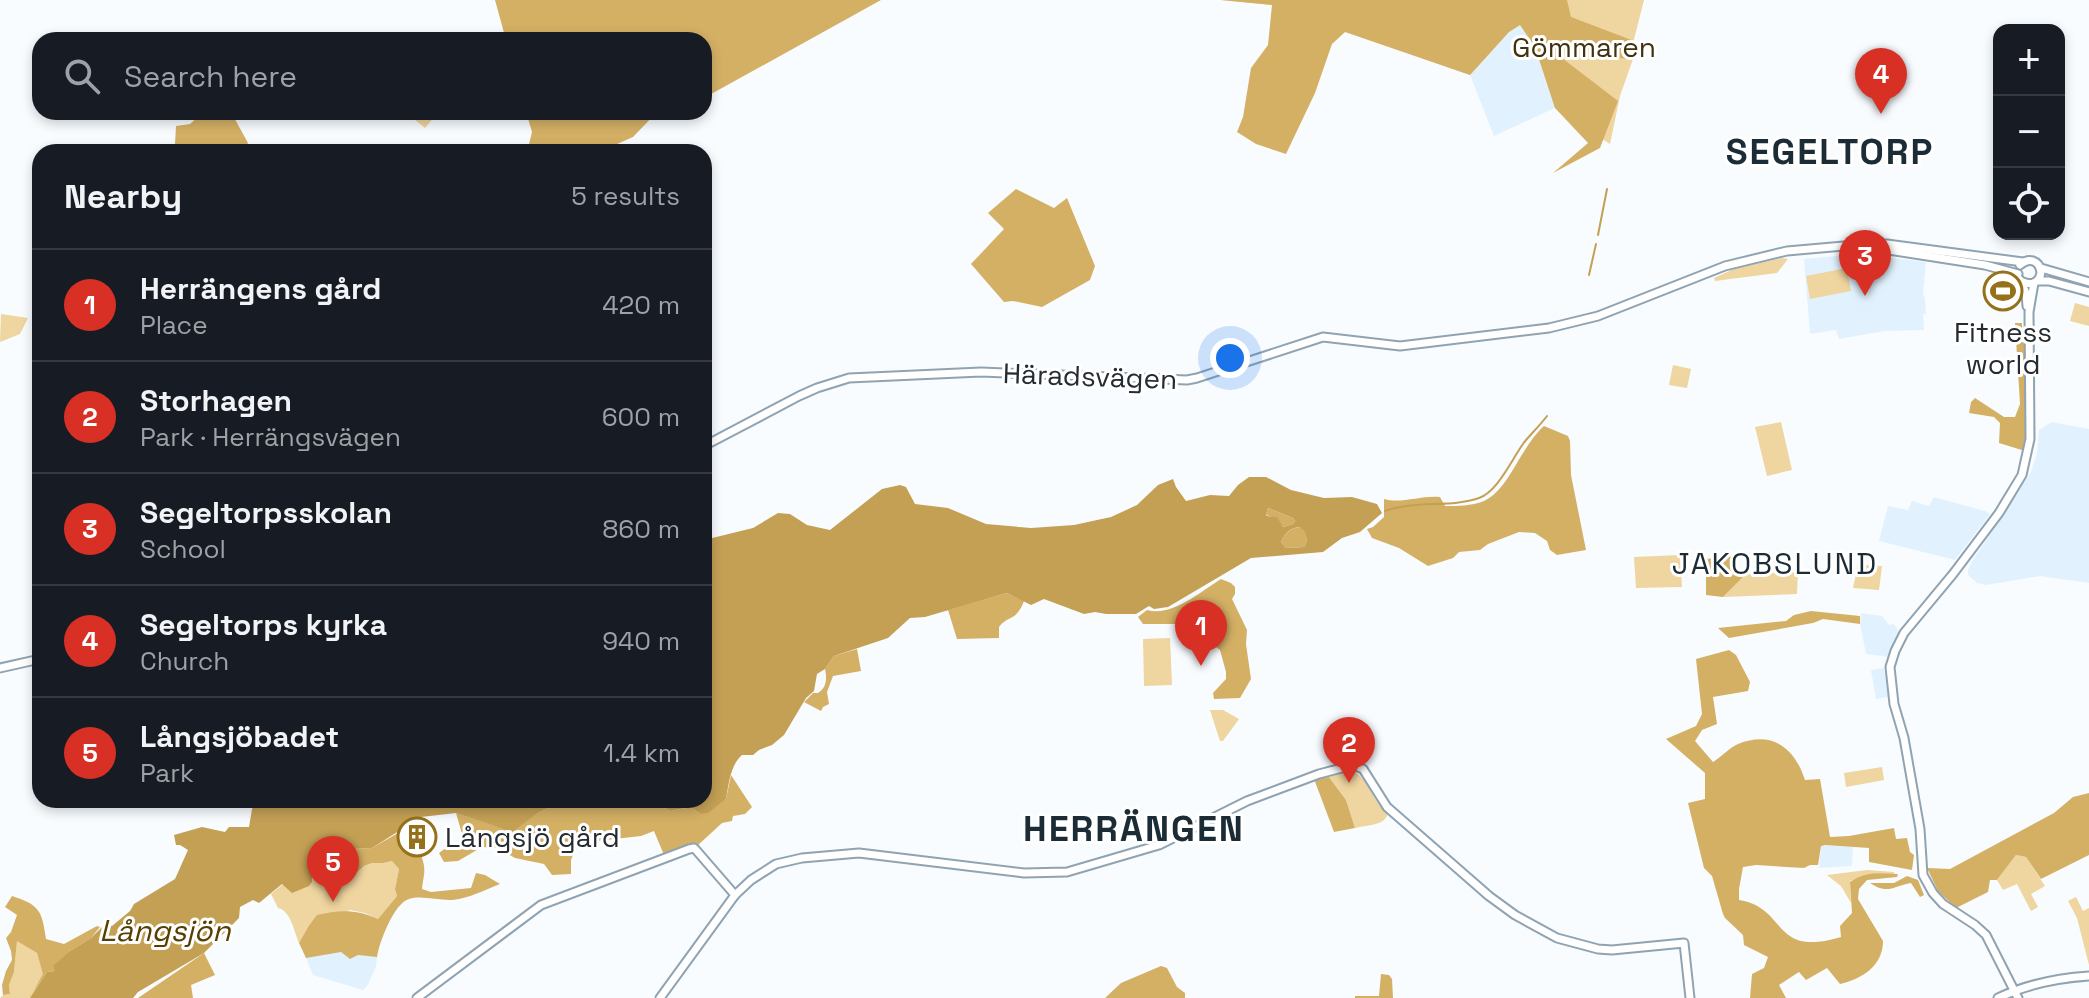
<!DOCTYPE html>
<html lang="en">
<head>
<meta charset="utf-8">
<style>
	body { margin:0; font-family:"Space Grotesk",sans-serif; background:#242831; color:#f1f3f6 }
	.controls { position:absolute; right:24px; top:24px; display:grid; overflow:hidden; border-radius:16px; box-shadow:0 4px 12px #0003 }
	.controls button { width:72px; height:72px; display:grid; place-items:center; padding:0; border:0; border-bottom:2px solid #363941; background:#171b24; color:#f1f3f6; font:40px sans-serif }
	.you { position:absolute; left:1230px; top:358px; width:28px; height:28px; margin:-20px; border:6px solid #fff; border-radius:50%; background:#1a73e8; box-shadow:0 0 0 12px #1a73e833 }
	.badge { display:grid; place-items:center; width:52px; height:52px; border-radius:50%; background:#d93025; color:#fff; font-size:26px; font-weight:700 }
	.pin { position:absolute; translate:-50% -66px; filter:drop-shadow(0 2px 4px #0008) }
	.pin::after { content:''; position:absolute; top:42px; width:28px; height:24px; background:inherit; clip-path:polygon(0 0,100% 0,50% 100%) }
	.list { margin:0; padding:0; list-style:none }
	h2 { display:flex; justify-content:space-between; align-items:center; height:104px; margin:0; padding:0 32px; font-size:34px }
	h2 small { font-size:26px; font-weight:400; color:#9ea1a6 }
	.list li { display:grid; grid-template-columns:52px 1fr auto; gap:24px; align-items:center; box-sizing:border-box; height:112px; padding:0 32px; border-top:2px solid #363941 }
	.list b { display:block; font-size:30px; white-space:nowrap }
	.list p { margin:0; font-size:26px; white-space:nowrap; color:#9ea1a6 }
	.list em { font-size:26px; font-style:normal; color:#9ea1a6 }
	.icon { flex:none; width:44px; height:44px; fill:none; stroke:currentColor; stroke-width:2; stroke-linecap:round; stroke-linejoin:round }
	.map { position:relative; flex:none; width:2089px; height:998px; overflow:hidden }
	.search { position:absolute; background:#171b24; box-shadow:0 4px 12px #0003; left:32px; top:32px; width:680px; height:88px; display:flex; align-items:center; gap:20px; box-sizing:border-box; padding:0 28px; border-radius:24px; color:#9ea1a6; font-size:30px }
	.panel { position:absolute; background:#171b24; box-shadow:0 4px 12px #0003; left:32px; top:144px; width:680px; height:664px; border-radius:24px }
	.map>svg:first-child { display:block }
</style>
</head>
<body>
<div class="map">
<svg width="2089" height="998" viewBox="0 0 2089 998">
	<rect width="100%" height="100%" fill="#f8fcff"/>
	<!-- built -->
	<g fill="#e1f2fe">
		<path d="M 1520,25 L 1535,47 L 1555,108 L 1494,136 L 1470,75 L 1509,32 Z"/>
		<path d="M 1858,254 L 1926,262 L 1923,293 L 1925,299 L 1926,314 L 1923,314 L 1924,330 L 1885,331 L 1839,339 L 1836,330 L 1810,334 L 1804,259 Z"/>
		<path d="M 2052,422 L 2089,429 L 2089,583 L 2040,576 L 1986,585 L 1977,583 L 1968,575 L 1968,570 L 1971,563 L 2031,472 L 2037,453 L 2039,430 Z"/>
		<path d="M 1934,497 L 1985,511 L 1990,514 L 1955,560 L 1879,541 L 1888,506 L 1908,510 L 1912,501 L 1929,506 Z"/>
		<path d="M 1861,613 L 1882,616 L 1889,625 L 1893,624 L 1897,628 L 1898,635 L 1889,657 L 1866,654 L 1860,624 Z"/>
		<path d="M 1884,668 L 1888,697 L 1876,699 L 1871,670 Z"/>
		<path d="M 1821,845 L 1853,847 L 1852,866 L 1819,868 Z"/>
		<path d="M 379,946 L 376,966 L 368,985 L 363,990 L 313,975 L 306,958 L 309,954 Z"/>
	</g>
	<!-- green -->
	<g fill="#efd59f">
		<path d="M 1221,0 L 1644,0 L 1629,59 L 1633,59 L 1620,96 L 1610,144 L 1555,108 L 1535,47 L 1520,25 L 1509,32 L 1470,75 L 1272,5 Z"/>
		<path d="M 405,112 L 431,112 L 435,116 L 425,128 Z"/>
		<path d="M 1782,258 L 1788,259 L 1777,273 L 1715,281 L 1714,278 L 1734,269 Z"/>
		<path d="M 1847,268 L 1851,291 L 1810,299 L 1806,276 Z"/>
		<path d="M 2075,303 L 2089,307 L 2089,326 L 2070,321 Z"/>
		<path d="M 1,314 L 28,318 L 20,334 L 0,342 Z"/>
		<path d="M 1673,365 L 1691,369 L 1687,388 L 1669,385 Z"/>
		<path d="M 1781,422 L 1792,470 L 1767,476 L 1755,427 Z"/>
		<path d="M 1680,555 L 1682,587 L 1636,588 L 1634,557 Z"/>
		<path d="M 1858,565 L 1882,566 L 1879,590 L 1853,588 Z"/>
		<path d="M 1798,572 L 1797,594 L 1723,597 L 1746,574 Z"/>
		<path d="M 1170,638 L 1172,685 L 1144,686 L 1143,639 Z"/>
		<path d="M 1210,710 L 1223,710 L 1239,719 L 1223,741 L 1220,741 Z"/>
		<path d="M 1882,767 L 1884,780 L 1846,787 L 1844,773 Z"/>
		<path d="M 1351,770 C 1370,778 1371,802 1388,813 C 1385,826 1367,825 1355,828 L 1346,800 L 1329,777 Z"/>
		<path d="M 328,853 L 323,876 L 335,882 L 353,876 L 364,866 L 372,863 L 383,863 L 392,861 L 399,869 L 395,889 L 397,896 L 378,919 L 365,913 L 350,910 L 308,927 L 299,943 C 294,931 291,911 278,908 L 271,894 L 283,884 L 312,882 L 313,868 Z"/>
		<path d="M 2016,855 L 2026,857 L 2045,886 L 2031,894 L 2038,907 L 2031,911 L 2017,884 L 2003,890 L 1997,880 Z"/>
		<path d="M 1867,870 L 1894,872 L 1894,874 L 1878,873 L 1850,881 L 1851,903 L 1841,886 L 1827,875 Z"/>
		<path d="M 2076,897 L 2083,911 L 2089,908 L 2089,965 L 2077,918 L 2068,901 Z"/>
		<path d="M 17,940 L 37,953 L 44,975 L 67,998 L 0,998 L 3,995 L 10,994 L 9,985 L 14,972 Z"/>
	</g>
	<!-- forest -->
	<g fill="#d4b065">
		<path d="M 495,0 L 881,0 L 704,98 L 704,40 L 506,40 Z"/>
		<path d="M 1221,0 L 1567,0 L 1571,17 L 1634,41 L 1633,59 L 1600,57 L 1572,43 L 1562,58 L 1618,101 L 1600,148 L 1553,173 L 1588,143 L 1555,108 L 1535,47 L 1520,25 L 1509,32 L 1470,75 L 1345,32 L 1332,44 L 1315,93 L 1286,154 L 1256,144 L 1237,132 L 1243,117 L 1251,68 L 1268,45 L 1272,5 Z"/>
		<path d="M 220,112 L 231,112 L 248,143 L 241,152 L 168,152 L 175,144 L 176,126 L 190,124 L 201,114 L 214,116 Z"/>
		<path d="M 526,112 L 657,112 L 633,137 L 599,152 L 527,152 L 532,132 Z"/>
		<path d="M 1016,189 L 1054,208 L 1067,198 L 1095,266 L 1090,280 L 1042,307 L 1013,301 L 1004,302 L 971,264 L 1004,229 L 988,213 Z"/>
		<path d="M 2015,323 L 2022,323 L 2022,342 L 2027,343 L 2028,407 L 2025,451 L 1999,443 L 2000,423 L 1994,417 L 1969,413 L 1971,402 L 1975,398 L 2004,417 L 2015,417 L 2020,404 Z"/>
		<path d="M 1544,426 L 1568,436 L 1570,441 L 1571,475 L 1586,550 L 1557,555 L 1550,550 L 1547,541 L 1535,533 L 1519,532 L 1488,544 L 1480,550 L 1459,552 L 1453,558 L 1428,566 L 1399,548 L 1372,538 L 1367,529 L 1373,527 L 1384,517 L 1384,499 C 1402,504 1421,495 1440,497 L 1445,506 C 1458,506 1471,506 1484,501 C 1509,490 1521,446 1544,426 Z"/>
		<path d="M 1268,508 L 1293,518 L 1297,521 L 1293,524 L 1283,527 L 1266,514 Z"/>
		<path d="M 1301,527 C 1306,533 1309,540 1304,547 L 1286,548 L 1281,542 C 1285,533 1290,528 1301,527 Z"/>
		<path d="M 1731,556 L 1741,572 L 1746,574 L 1723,597 L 1706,595 L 1706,559 Z"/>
		<path d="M 1221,579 L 1231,583 L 1235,587 L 1235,594 L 1232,599 L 1247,630 L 1246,644 L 1251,679 L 1240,698 L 1214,699 L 1213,693 L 1226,679 L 1226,672 L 1220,650 L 1209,642 L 1198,628 L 1187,624 L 1143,624 L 1138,617 L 1147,610 C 1172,617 1200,592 1221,579 Z"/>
		<path d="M 1007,593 L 1024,601 C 1016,622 1008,615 999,627 L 999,638 L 957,639 L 948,610 Z"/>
		<path d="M 1811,611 L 1860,616 L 1860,624 L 1823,619 L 1813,623 L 1729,638 L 1718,628 L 1786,621 L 1794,615 Z"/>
		<path d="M 857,649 L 861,671 L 833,676 L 827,692 L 829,704 L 823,707 L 821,711 L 804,702 L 813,693 L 818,693 C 827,687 827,679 825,669 L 834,656 Z"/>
		<path d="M 1729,650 L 1736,655 L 1750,682 L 1748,691 L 1713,697 L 1717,724 L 1702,730 L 1695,741 L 1713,762 C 1721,757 1729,748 1738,744 C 1773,730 1795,749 1805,780 L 1820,779 L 1830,837 L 1849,836 L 1894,828 L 1896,839 L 1907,838 L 1910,852 L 1914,855 L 1912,870 L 1869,862 L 1869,848 L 1825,845 L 1821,846 L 1818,865 L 1810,865 L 1804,868 L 1756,865 L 1743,867 L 1739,889 L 1739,900 C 1789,908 1770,958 1841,937 L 1840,926 L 1852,913 L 1850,882 C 1865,871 1880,873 1898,874 L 1897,877 L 1867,880 L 1859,889 L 1858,899 L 1883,941 C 1883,966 1862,979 1840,984 L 1827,968 L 1806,980 L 1799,972 L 1779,985 L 1786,998 L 1750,998 L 1752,974 L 1764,968 L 1768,957 L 1744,945 L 1743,935 L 1725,918 L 1723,914 L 1712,876 L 1704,868 L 1688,803 L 1705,799 L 1705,773 L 1666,739 L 1696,726 L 1702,714 L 1696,659 Z"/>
		<path d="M 731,775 L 752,807 L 745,814 L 733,816 L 732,821 L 722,823 L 697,846 L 692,845 L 664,855 L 654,831 L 641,836 L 597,841 L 575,849 L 571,860 L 571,874 L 552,875 L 544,864 L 515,858 L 498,848 L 482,847 L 458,861 L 444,862 L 439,853 L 447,847 L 460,841 L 462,834 L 456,813 L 511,831 L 538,813 L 565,800 L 642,800 L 647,804 L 661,806 L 670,811 L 691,807 L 700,814 L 726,799 Z"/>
		<path d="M 1329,777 L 1346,800 L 1355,828 L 1334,832 L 1314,779 Z"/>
		<path d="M 2089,793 L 2089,855 L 2041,879 L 2026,857 L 2016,855 L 1997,880 L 1990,880 L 1988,892 L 1956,908 L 1938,891 L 1927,868 L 1950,869 L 2054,813 L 2073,797 Z"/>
		<path d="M 398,833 L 412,852 L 420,853 C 427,869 424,873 422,889 L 431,892 L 471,888 L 476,873 L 485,875 L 500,884 C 485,890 469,898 453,900 C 439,901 422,895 409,899 C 394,903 379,943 377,957 L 358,955 L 350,959 L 341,952 L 306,958 L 299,943 L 308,927 L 317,915 C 340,910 356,909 378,919 L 397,896 L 395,889 L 399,869 L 392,861 L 383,863 L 372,863 L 364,866 L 353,876 L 335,882 L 323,876 L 328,853 L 352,849 L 372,848 Z"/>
		<path d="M 1907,876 L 1918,880 L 1924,895 L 1920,897 L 1911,883 C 1893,886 1888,895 1870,883 L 1894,883 Z"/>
		<path d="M 12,896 C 40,905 42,911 46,939 L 64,944 L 97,926 L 100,927 L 91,938 L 70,951 L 56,971 L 47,972 L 33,992 L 43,974 L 37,953 L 17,941 L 14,972 L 9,985 L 10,994 L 3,995 L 2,985 L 6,971 L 12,960 L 11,951 L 6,938 L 11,932 L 17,915 L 5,907 Z"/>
		<path d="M 204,953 L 215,975 L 191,985 L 193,998 L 138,998 Z"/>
		<path d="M 1161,966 L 1167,968 L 1177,987 L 1185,993 L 1185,998 L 1105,998 L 1121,983 Z"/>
		<path d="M 1381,974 L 1389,975 L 1392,979 L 1393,998 L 1355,998 L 1355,996 L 1379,996 Z"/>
	</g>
	<!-- water -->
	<g fill="#c4a055" fill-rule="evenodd">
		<path d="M 1249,477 L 1266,477 L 1291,490 L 1324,498 L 1352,497 L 1377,504 L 1382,513 L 1360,532 L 1342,538 L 1323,552 L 1251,558 L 1168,607 L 1154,609 L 1149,606 L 1136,614 L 1106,614 L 1095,612 L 1084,614 L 1044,599 L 1031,605 L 1007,593 L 925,617 L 910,618 L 888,638 L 834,656 L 825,669 L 817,674 L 814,691 L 806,698 L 784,735 L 772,745 L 759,750 L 753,755 L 742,755 C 730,766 729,783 726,799 L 708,813 L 700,814 L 691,807 L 670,811 L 661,806 L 647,804 L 642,800 L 704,800 L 704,540 L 753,528 L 778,513 L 790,514 L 807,525 L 830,530 L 882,489 L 900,485 L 906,487 L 915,504 L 948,508 L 986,524 L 1031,528 L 1074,525 L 1111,517 L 1137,505 L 1158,485 L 1173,479 L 1176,487 L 1186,501 L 1210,495 L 1229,496 L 1238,485 ZM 1268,508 L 1293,518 L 1296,521 L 1293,524 L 1283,527 L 1277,517 L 1270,517 L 1266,515 ZM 1300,527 C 1306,532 1309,540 1304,547 L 1286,548 L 1281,542 C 1285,533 1290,528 1300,527 Z"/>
		<path d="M 257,800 L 565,800 L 538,813 L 512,832 L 456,813 L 421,817 L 372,848 L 352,849 L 328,853 L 313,868 L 312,882 L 309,886 L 292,893 L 282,884 L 259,903 L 253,900 L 240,907 L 239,918 L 204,953 L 138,992 L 133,998 L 30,998 L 47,972 L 55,971 L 53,966 L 70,951 L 91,938 L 104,925 L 112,926 L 130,911 L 134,904 L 175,879 L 188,850 L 180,845 L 176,845 L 174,835 L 202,827 L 225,832 L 229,827 L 249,827 L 252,809 Z"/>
	</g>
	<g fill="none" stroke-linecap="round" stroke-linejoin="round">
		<!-- stream -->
		<g stroke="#c4a055" stroke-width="2">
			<path d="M 1598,235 L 1607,189"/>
			<path d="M 1589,275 L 1596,244"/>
			<path d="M 1385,511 C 1414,500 1451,508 1479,498 C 1499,491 1513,456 1526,440 C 1533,432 1541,424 1547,416"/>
		</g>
		<defs>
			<g id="secondary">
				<path d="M 1869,247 L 1985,265 L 2018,274"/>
				<path d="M 2020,265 C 2029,257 2039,260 2041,272 C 2040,282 2032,286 2023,282"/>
				<path d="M 2041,268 L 2089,282"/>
				<path d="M 2020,280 L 2026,293 L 2027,306"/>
				<path d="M 2038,281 L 2049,281 L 2089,292"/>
				<path d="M 704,446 L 799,396 L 817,388 L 849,378 L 981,372 L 1187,380 L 1197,378 L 1323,337 L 1400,346 L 1549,328 L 1598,316 L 1725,266 L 1787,251 L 1855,245 L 1887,244 L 2023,262"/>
				<path d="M 0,668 L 40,659"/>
				<path d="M 417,998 L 541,905 L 689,849 L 694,848 L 696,850 L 735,895"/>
				<path d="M 660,998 L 735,895 L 751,880 L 776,864 L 802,858 L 859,853 L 1024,873 L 1067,872 L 1159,845 L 1247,801 L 1319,774 L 1353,765 L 1363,769 L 1387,807 L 1489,896 L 1515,915 L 1557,938 L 1598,949 L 1612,950 L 1684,943 L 1690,998"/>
				<path d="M 1998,998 C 2025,985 2059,978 2089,976"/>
				<path d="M 2018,998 L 1986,935 L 1975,925 L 1943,904 L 1933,893 L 1923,875 L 1920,829 L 1904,738 L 1894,704 L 1890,667 L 1895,651 L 1904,633 L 1953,574 L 1999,513 L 2022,475 L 2030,439 L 2029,312 L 2034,283"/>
			</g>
		</defs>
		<!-- secondary casing -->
		<use href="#secondary" stroke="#8fa3b2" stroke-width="11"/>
		<!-- secondary -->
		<use href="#secondary" stroke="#fff" stroke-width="7"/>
	</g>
	<!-- icons -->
	<defs>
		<symbol id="stadium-ring" viewBox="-11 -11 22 22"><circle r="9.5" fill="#fff" stroke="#95721a" stroke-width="1.5"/><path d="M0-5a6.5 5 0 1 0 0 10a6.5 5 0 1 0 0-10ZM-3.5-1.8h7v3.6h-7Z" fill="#95721a"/></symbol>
		<symbol id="building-ring" viewBox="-11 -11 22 22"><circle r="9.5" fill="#fff" stroke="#95721a" stroke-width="1.5"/><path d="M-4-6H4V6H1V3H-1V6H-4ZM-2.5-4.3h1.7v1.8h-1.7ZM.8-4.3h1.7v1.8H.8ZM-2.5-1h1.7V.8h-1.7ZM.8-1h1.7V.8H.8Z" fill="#95721a"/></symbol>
	</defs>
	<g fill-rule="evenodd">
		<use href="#stadium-ring" x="1981" y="269" width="44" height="44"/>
		<use href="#building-ring" x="395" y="815" width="44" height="44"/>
	</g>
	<g text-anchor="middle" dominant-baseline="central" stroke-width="6" stroke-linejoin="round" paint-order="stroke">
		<!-- park labels -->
		<g font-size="28" fill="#40310f" stroke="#fff">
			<text x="1584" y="47">Gömmaren</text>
		</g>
		<!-- poi labels -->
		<g font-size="28" fill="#242c32" stroke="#fff">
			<text x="2003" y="332">Fitness<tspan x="2003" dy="32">world</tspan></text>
			<text x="445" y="837" text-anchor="start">Långsjö gård</text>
		</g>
		<!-- street labels -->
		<g font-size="28" fill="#242c32" stroke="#fff">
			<text transform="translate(1090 376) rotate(2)">Häradsvägen</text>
		</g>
		<!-- neighbourhood labels -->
		<g font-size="30" letter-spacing="2" fill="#1b2c37" stroke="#fff">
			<text x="1775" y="563">JAKOBSLUND</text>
		</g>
		<!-- water labels -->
		<g font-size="30" font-style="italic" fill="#573f00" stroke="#fff">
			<text x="165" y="930">Långsjön</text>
		</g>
		<!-- district labels -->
		<g font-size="36" font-weight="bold" letter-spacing="2" fill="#1b2c37" stroke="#fff">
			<text x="1830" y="152">SEGELTORP</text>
			<text x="1134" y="829">HERRÄNGEN</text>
		</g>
	</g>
</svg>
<div class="controls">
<button>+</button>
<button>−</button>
<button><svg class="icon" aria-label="locate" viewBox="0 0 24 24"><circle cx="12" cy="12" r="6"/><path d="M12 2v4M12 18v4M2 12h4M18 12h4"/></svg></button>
</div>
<div class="you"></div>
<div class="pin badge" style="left:1201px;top:666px">1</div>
<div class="pin badge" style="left:1349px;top:783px">2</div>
<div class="pin badge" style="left:1865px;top:296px">3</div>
<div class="pin badge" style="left:1881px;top:114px">4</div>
<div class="pin badge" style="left:333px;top:902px">5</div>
<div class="search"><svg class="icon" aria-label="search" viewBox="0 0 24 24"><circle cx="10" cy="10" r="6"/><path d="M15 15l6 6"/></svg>Search here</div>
<section class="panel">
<h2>Nearby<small>5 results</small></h2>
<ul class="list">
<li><span class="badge">1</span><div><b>Herrängens gård</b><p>Place</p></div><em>420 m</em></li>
<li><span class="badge">2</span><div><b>Storhagen</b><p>Park · Herrängsvägen</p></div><em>600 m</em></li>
<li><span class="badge">3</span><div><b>Segeltorpsskolan</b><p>School</p></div><em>860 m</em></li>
<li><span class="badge">4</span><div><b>Segeltorps kyrka</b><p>Church</p></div><em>940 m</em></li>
<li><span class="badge">5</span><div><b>Långsjöbadet</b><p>Park</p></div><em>1.4 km</em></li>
</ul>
</section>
</div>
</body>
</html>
